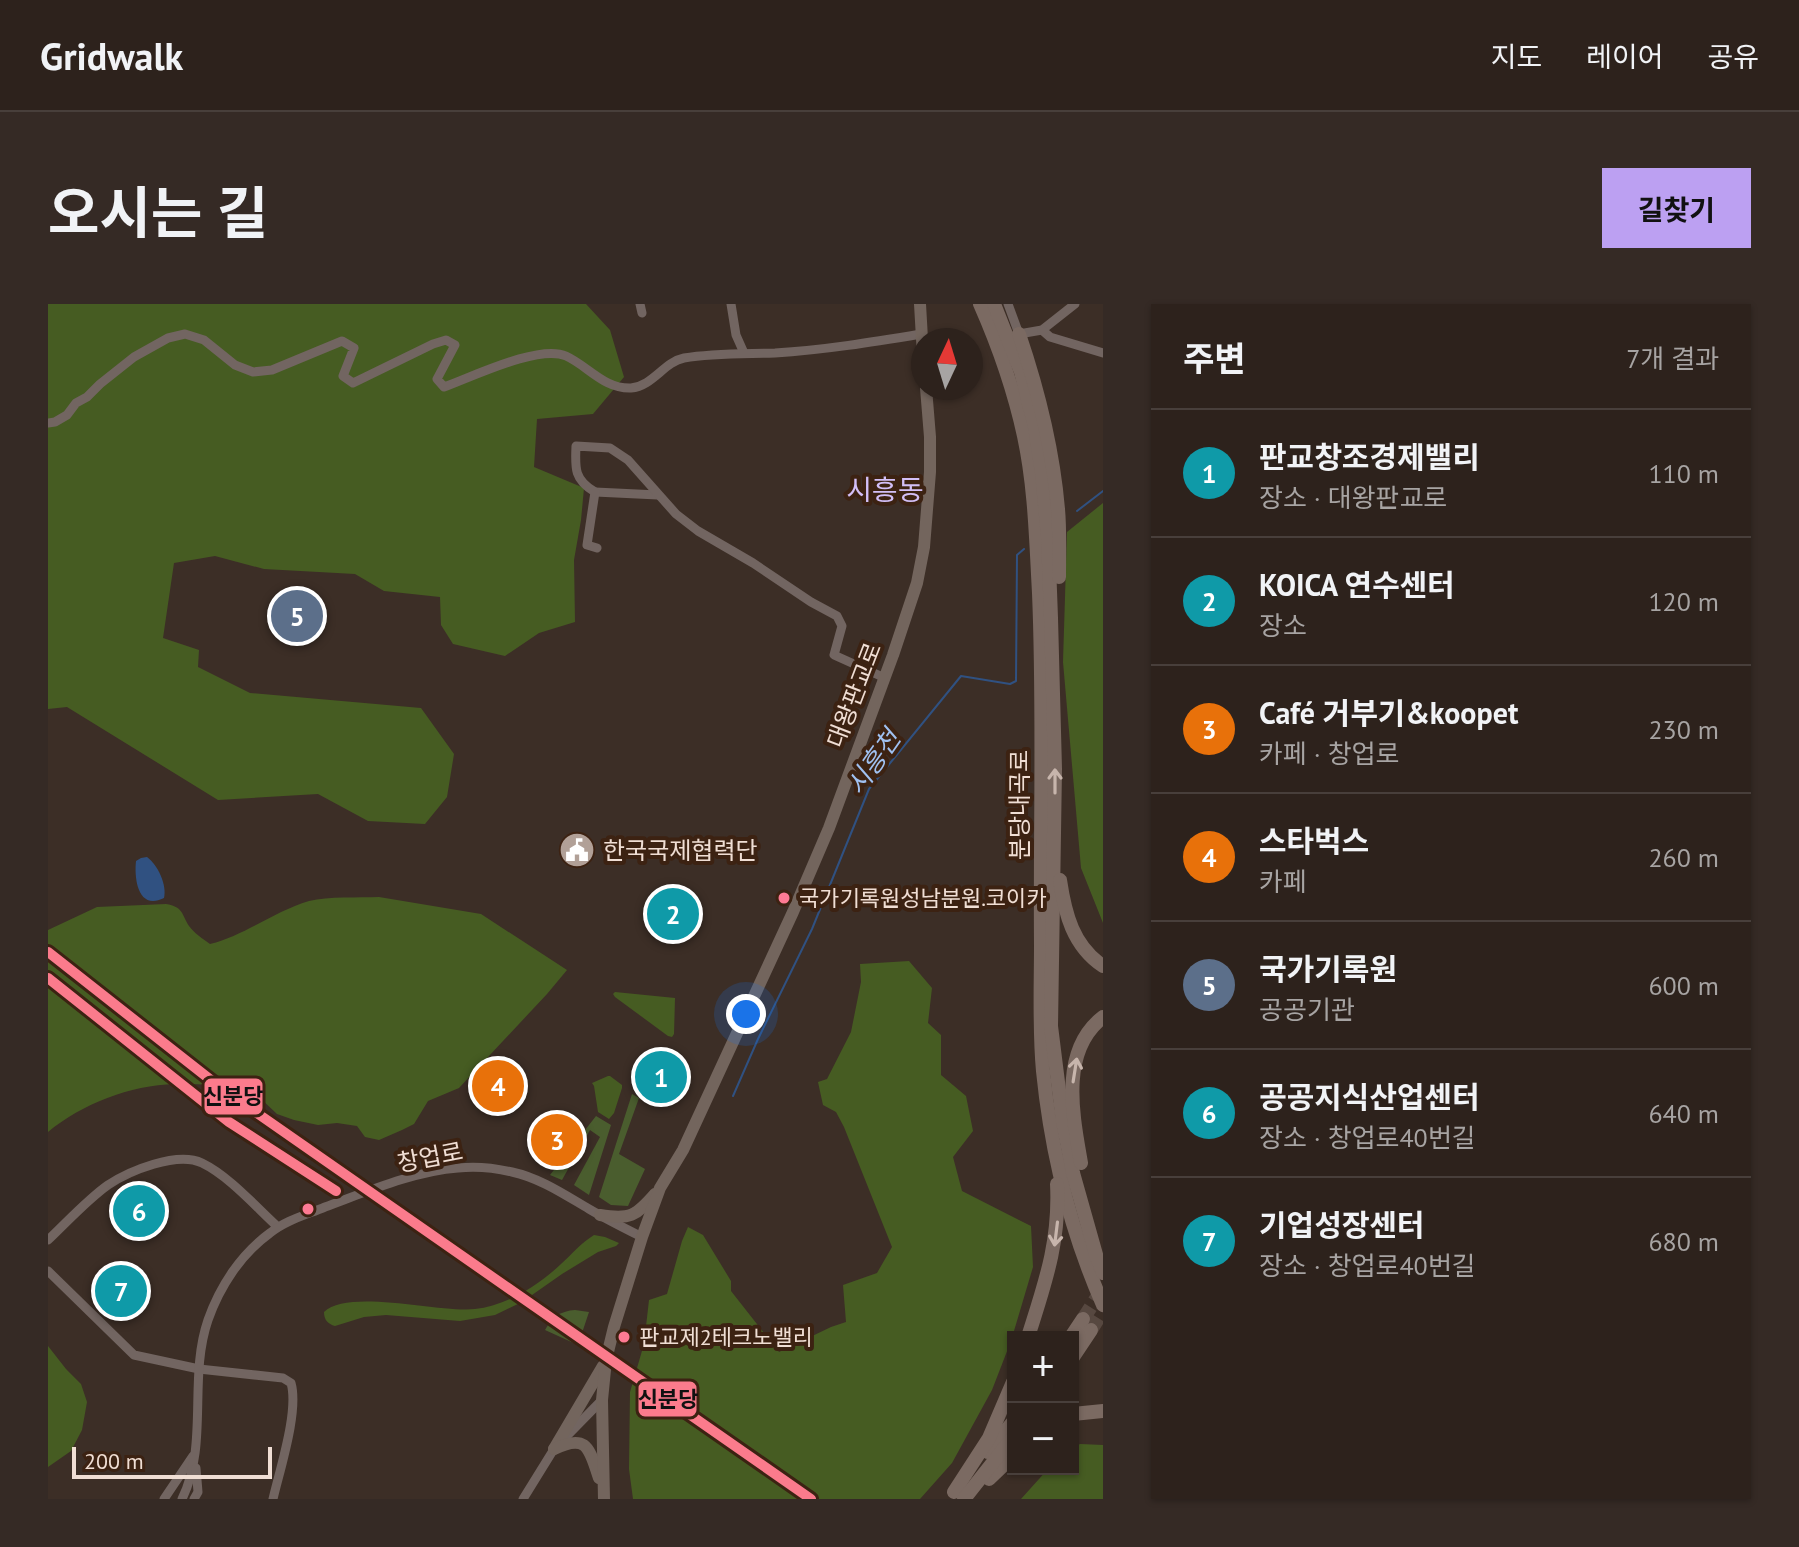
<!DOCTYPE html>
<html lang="ko">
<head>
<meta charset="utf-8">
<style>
	body { margin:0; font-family:"PT Sans","Noto Sans KR",sans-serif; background:#352a25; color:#f1f3f6 }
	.controls { position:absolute; right:24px; bottom:24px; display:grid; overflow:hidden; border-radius:0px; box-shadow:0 2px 6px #0004 }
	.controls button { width:72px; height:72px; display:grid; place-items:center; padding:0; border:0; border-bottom:2px solid #483f3b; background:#2d221c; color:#f1f3f6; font:40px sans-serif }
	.compass { position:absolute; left:863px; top:24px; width:72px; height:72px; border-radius:50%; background:#2d221c; box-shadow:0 2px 6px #0004; rotate:4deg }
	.scale { position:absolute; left:24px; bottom:20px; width:200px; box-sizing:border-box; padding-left:8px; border:4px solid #f0ded4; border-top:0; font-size:22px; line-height:28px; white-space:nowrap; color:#f0ded4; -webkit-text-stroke:6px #3c2212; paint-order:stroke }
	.you { position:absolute; left:698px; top:710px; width:28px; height:28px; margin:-20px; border:6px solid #fff; border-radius:50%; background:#1a73e8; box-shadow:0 0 0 12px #1a73e833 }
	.badge { display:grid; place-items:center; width:52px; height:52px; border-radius:50%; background:#bca0f2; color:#fff; font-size:26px; font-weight:700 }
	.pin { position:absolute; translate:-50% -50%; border:4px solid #fff; box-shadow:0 2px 8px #0006 }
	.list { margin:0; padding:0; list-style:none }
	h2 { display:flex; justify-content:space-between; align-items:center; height:104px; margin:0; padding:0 32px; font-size:34px }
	h2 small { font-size:26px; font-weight:400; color:#a7a4a3 }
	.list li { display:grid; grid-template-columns:52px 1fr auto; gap:24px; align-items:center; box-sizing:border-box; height:128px; padding:0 32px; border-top:2px solid #483f3b }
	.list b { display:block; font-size:30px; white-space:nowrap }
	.list p { margin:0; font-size:26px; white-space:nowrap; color:#a7a4a3 }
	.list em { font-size:26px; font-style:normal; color:#a7a4a3 }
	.map { position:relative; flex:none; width:1055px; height:1195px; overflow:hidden; border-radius:0px }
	header { display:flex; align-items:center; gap:48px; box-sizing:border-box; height:112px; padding:0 40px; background:#2d221c; border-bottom:2px solid #483f3b }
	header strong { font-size:38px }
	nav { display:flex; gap:44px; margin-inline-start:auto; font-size:28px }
	.intro { display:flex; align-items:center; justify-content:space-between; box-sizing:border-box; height:192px; padding:0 48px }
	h1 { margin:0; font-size:56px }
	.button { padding:20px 36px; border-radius:0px; background:#bca0f2; color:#111; font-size:28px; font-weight:700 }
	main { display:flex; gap:48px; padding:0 48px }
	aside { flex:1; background:#2d221c; border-radius:0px; box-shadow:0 2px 6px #0004 }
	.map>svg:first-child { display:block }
</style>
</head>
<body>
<header>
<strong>Gridwalk</strong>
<nav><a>지도</a><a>레이어</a><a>공유</a></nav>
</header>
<div class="intro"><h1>오시는 길</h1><a class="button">길찾기</a></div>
<main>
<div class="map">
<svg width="1055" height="1195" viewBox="0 0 1055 1195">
	<rect width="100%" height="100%" fill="#3c2e26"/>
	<!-- green -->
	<g fill="#4a5d2e">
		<path d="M 584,790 L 591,794 L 571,850 L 597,865 L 580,902 L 563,901 L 551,893 Z"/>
		<path d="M 548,812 L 563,821 L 541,891 L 526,881 L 552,833 L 542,826 L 514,876 L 502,871 Z"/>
		<path d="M 527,1006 L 541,1008 L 530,1041 L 497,1026 C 504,1013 513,1007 527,1006 Z"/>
	</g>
	<!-- forest -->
	<g fill="#465c22">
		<path d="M 0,0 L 538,0 L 562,26 L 576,73 L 545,110 L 489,115 L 486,163 L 536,184 L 533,216 L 526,256 L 527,318 L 491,329 L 457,352 L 405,340 L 393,321 L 392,293 L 336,287 L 307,270 L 216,265 L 167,252 L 126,259 L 115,334 L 151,346 L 150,363 L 202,389 L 373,404 L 406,450 L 399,493 L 377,520 L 320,517 L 270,490 L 170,496 L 19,403 L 0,405 Z"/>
		<path d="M 1055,199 L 1055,619 L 1033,564 L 1015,358 L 1019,228 Z"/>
		<path d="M 331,593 L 433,610 L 519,666 L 499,690 L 411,784 L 380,797 L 366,820 L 354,826 L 331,836 L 317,833 L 309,822 L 289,819 L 270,821 L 246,816 L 229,810 L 211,793 L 199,785 L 190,783 C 169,782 148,779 127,780 C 82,781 34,800 0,828 L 0,626 L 49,603 L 118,600 C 135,603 133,609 141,622 C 146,629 155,635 162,640 C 197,631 227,607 261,597 C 281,592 310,594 331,593 Z"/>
		<path d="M 861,657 L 884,684 L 880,719 L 893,731 L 893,771 L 918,792 L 925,827 L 905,853 L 914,887 L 983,922 L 985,963 L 963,1037 L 944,1086 L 904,1159 L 872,1195 L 585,1195 L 581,1165 L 582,1088 L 596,1040 L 601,996 L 619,990 L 634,937 L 640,923 L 655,931 L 683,977 L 683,987 L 731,1048 L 783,1023 L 798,1018 L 795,981 L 829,969 L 844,943 L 796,823 L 788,808 L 775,801 L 770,778 L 779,775 L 803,728 L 813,678 L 812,660 Z"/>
		<path d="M 567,688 L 627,694 L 626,730 L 624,733 L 620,732 L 567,693 L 565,690 Z"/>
		<path d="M 560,772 L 562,772 L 574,781 L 574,784 L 566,809 L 561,815 L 550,808 L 546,782 L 544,779 Z"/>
		<path d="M 546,931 L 557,933 L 571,939 L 568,942 L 550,948 L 514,970 L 474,998 L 447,1011 L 412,1017 L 338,1011 L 316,1013 L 287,1022 C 280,1020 276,1016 276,1008 C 300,984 392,1009 427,1005 C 458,1002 491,981 513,960 C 524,950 533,939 546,931 Z"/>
		<path d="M 0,1042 L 18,1065 L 33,1080 L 39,1098 L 34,1126 L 23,1147 L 0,1163 Z"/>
		<path d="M 1032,1140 L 1055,1141 L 1055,1195 L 973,1195 L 1000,1165 L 1025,1165 L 1025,1144 Z"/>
	</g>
	<!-- water -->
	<path fill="#305181" d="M 99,553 C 110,561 119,581 116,594 C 90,607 86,575 88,557 L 93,554 Z"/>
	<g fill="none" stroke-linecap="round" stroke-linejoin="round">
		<!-- stream -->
		<g stroke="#305181" stroke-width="2">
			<path d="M 1029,207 L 1055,187"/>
			<path d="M 685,792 L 710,735 L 764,625 L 821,485 L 913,372 L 962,380 L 968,377 L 969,251 L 976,245"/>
		</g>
		<!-- highway-tunnel -->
		<g stroke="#574840" stroke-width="14" stroke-dasharray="14 7" stroke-linecap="butt">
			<path d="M 1035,1015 L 1055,984"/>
			<path d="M 1043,1026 L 1055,1007"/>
		</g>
		<!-- minor -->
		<g stroke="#726561" stroke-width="9">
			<path d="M 592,0 L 594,9"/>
			<path d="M 683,0 L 688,31 L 696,49"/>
			<path d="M 960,0 L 971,30 L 994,26 L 1027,0"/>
			<path d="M 994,26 L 1002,33 L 1055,49"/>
			<path d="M 0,119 L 7,118 L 19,111 L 28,99 L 39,93 L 52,80 L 86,53 L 120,34 L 137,30 L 156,36 L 187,61 L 205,68 L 224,66 L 294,37 L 306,44 L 295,72 L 305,79 L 385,40 L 398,36 L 407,41 L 389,75 L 396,83 C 424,73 491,40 518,52 C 540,62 556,85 583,84 C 605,82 616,58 636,54 C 666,49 697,50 727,49 C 776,46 825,38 873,30"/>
			<path d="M 547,188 L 610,191"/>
			<path d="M 549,244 L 539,241 L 547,188 C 526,176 527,164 528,142 L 562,144 L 580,156 L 628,210 L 650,227 L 705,259 L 763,298 L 789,312 L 794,322 L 786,351 L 837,374"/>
			<path d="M 0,936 C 18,919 40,895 60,881 C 81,867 129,847 154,859 C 181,872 208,903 230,923"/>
			<path d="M 0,967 L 86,1051 L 151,1065 L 235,1074 L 243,1079 C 251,1107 232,1165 225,1195"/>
			<path d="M 116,1195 L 145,1152"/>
			<path d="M 134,1195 C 161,1140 140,1074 160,1016 C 172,982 193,950 222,929 C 238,916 258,911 277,903 C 318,888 367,867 410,864 C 428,862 447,864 464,868 C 492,874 517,891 541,905 C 558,915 576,924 594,933"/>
			<path d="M 146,1195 L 150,1188 L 148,1164"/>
			<path d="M 475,1195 L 506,1145 L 554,1096"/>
		</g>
		<!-- major -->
		<g stroke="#73655d" stroke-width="12">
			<path d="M 872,0 L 875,52"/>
			<path d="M 552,911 C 582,916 588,912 607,890"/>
			<path d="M 506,1145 L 555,1062"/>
			<path d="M 506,1145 C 540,1129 541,1145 551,1174"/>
			<path d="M 556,1195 L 554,1096 L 558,1056 L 566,1023 L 594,933 L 612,884 L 635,846 L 745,608 L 781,524 L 845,351 L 869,279 L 876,243 L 882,168 L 882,133 L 878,84"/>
		</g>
		<!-- highway -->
		<g stroke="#7b6a62" stroke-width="14">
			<path d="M 932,0 C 951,43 966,86 976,132 C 987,183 988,236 991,289 C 996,406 992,523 993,640 C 993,682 991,725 995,767 C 1003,847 1023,928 1055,1001"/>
			<path d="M 946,0 L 973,68 L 987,123 L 994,169 L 1000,233 L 1003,314 L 1007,465 L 1003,722 L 1015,818 L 1025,869 L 1049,954 L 1055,969"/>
			<path d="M 971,30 C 990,86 1005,146 1010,205 C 1012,227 1011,250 1011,273"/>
			<path d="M 1012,576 C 1017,610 1025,642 1055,662"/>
			<path d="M 1033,859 C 1025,812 1011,747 1055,713"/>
			<path d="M 980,1033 C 997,979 1012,938 1009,880"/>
			<path d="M 1023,1033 L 1035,1015"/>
			<path d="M 1025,1053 L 1043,1026"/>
			<path d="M 1025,1110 L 1055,1107"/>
			<path d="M 940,1148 L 965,1118"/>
			<path d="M 941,1175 L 965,1152"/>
			<path d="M 906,1188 L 941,1134 L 965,1078"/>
			<path d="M 916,1195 L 965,1133"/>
		</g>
		<defs>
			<g id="metro-1">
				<path d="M 0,648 L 173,784 L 763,1195"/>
				<path d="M 0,674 L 181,818 L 288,887"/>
			</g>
		</defs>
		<!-- metro-1 casing -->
		<use href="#metro-1" stroke="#3c2212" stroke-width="16"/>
		<!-- metro-1 -->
		<use href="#metro-1" stroke="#fb7b8c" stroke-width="10"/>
	</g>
	<!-- one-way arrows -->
	<defs><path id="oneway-shaft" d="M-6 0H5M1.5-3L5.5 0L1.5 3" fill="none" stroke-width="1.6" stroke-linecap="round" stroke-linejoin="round" transform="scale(2)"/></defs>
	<g stroke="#c7b5ac">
		<use href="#oneway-shaft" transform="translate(1007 477) rotate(-90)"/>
		<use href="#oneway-shaft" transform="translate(1027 766) rotate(-81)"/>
		<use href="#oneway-shaft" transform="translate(1008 930) rotate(97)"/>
	</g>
	<!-- icons -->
	<defs>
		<symbol id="civic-disc" viewBox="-11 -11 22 22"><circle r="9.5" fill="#b1a097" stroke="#3c2212"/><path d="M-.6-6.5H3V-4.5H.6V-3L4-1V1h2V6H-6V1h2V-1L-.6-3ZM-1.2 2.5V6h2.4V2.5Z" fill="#fff"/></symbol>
	</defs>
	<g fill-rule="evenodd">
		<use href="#civic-disc" x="509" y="526" width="40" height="40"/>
	</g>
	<!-- markers -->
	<g fill="#fe7a93" stroke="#3c2212" stroke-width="3">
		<circle cx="736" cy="594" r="7"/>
		<circle cx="260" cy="905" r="7"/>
		<circle cx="576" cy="1033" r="7"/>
	</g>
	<g text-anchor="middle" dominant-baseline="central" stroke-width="8" stroke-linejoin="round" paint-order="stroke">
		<!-- bus labels -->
		<g font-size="22" fill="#f0ded4" stroke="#3c2212" text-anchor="start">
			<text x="751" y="594">국가기록원성남분원.코이카</text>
			<text x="591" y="1033">판교제2테크노밸리</text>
		</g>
		<!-- street labels -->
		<g font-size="24" fill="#f0ded4" stroke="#3c2212">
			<text transform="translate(806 391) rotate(-69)">대왕판교로</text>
			<text transform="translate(971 501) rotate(-90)">분당내곡로</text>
			<text transform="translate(382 853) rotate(-11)">창업로</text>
		</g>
		<!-- poi labels -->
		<g font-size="24" fill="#f0ded4" stroke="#3c2212" text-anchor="start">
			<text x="555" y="546">한국국제협력단</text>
		</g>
		<!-- water labels -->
		<g font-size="26" font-style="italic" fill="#a0c1f1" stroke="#3c2212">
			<text transform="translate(825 458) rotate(-55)">시흥천</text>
		</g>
		<!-- quarter labels -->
		<g font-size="28" fill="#d3bff7" stroke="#3c2212">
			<text x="837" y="185">시흥동</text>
		</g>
	</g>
	<g stroke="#3c2212" stroke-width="3">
		<rect x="155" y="773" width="61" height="39" rx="8" fill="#fb7b8c"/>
		<rect x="589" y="1076" width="61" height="38" rx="8" fill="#fb7b8c"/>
	</g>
	<g font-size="22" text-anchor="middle" font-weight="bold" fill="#111">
		<text x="185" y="800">신분당</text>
		<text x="620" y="1103">신분당</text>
	</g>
</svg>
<div class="controls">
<button>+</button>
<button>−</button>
</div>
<svg class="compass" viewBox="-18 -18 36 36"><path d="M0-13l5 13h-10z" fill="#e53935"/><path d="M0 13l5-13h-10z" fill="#a7a4a3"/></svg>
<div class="scale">200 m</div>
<div class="you"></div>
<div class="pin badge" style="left:613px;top:773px;background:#0f9aa8">1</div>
<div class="pin badge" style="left:625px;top:610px;background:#0f9aa8">2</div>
<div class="pin badge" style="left:509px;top:836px;background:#e8710a">3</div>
<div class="pin badge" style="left:450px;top:782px;background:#e8710a">4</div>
<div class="pin badge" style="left:249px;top:312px;background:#5c6f8a">5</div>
<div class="pin badge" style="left:91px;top:907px;background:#0f9aa8">6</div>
<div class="pin badge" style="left:73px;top:987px;background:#0f9aa8">7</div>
</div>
<aside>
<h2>주변<small>7개 결과</small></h2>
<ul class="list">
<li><span class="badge" style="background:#0f9aa8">1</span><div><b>판교창조경제밸리</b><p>장소 · 대왕판교로</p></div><em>110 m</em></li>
<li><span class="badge" style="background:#0f9aa8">2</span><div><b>KOICA 연수센터</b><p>장소</p></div><em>120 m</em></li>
<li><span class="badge" style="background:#e8710a">3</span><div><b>Café 거부기&amp;koopet</b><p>카페 · 창업로</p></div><em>230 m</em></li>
<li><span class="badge" style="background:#e8710a">4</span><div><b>스타벅스</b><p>카페</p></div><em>260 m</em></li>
<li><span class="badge" style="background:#5c6f8a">5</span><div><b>국가기록원</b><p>공공기관</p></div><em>600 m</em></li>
<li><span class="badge" style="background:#0f9aa8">6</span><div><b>공공지식산업센터</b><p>장소 · 창업로40번길</p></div><em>640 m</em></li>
<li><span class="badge" style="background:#0f9aa8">7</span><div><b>기업성장센터</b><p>장소 · 창업로40번길</p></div><em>680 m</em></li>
</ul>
</aside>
</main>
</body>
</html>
